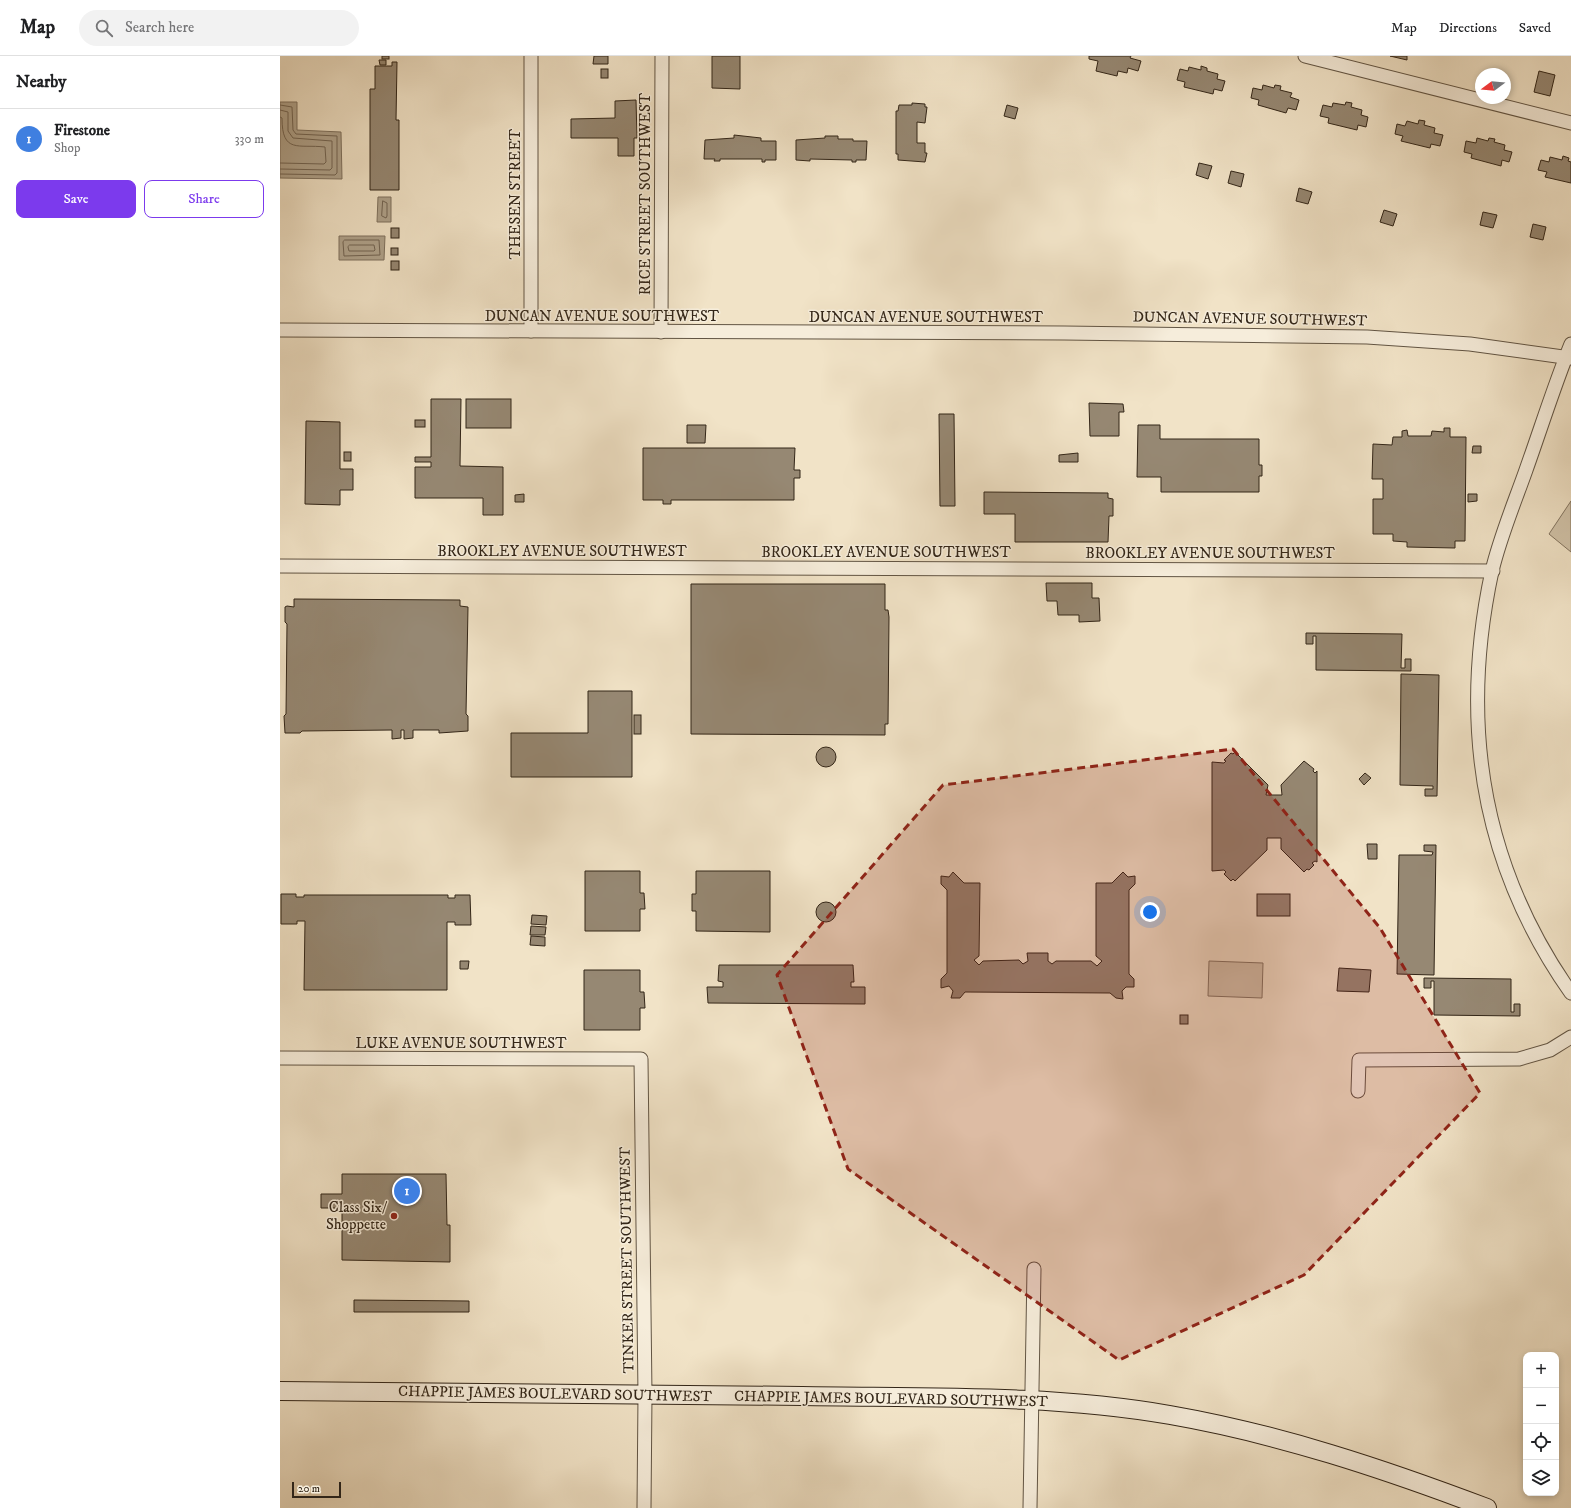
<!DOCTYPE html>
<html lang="en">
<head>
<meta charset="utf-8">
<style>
	body { margin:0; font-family:"IM FELL DW Pica",serif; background:#f2f2f2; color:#202124 }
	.controls { position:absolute; right:12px; bottom:12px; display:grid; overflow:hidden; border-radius:8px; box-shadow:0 2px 6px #0003 }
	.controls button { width:36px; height:36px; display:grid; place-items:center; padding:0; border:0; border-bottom:1px solid #e0e0e0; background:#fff; color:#202124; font:20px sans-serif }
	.compass { position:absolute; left:1195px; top:12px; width:36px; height:36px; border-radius:50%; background:#fff; box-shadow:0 2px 6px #0003; rotate:254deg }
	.scale { position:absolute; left:12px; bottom:10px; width:49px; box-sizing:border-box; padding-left:4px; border:2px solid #332618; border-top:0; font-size:11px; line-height:14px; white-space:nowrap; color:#332618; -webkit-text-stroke:3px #f6eddb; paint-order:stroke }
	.you { position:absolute; left:870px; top:856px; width:14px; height:14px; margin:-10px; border:3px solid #fff; border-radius:50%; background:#1a73e8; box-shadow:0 0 0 6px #1a73e833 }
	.badge { display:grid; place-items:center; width:26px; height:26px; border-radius:50%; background:#7c3aed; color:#fff; font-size:13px; font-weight:700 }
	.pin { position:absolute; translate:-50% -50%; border:2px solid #fff; box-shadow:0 1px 4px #0006 }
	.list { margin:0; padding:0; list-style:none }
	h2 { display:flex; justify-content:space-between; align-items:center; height:52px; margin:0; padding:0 16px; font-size:17px }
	h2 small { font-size:13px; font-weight:400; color:#757577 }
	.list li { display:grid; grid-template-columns:26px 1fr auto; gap:12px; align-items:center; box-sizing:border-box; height:60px; padding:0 16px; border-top:1px solid #e0e0e0 }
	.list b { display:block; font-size:15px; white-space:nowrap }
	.list p { margin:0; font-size:13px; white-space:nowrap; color:#757577 }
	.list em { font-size:13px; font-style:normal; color:#757577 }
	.actions { display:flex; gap:8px; padding:12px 16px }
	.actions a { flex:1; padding:9px 0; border:1px solid #7c3aed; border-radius:8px; text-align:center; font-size:14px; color:#7c3aed }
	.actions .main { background:#7c3aed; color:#fff }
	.icon { flex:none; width:22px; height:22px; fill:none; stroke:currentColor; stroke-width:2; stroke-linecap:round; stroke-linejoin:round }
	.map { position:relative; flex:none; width:1291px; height:1452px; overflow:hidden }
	header { display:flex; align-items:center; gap:24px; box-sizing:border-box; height:56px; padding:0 20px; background:#fff; border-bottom:1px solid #e0e0e0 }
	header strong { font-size:19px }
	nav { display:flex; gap:22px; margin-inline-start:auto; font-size:14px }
	.search { width:280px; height:36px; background:#f2f2f2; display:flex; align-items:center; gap:10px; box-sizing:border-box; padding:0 14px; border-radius:22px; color:#757577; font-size:15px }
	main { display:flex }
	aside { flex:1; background:#fff }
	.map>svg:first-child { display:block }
</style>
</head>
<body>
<header>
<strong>Map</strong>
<div class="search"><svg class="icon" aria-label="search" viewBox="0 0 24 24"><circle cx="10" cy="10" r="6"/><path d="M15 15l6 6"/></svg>Search here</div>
<nav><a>Map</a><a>Directions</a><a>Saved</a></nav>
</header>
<main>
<aside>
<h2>Nearby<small></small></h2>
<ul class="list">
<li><span class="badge" style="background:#3f7fe0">1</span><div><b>Firestone</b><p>Shop</p></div><em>330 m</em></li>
</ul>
<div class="actions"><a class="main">Save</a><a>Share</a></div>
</aside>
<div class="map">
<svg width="1291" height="1452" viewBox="0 0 1291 1452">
	<rect width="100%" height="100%" fill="#f1e3c7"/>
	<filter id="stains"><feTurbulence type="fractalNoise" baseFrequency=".005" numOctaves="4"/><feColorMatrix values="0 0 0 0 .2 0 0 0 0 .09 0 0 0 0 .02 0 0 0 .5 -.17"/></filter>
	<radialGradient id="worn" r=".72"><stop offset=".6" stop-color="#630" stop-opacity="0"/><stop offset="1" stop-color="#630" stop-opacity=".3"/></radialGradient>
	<!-- green -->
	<g fill="#d1c3a9" stroke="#827460">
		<path d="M 1291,445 L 1291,496 L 1269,478 Z"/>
		<path d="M 929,905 L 983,907 L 982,942 L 928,940 Z"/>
	</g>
	<!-- water -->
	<g fill="#b0a38c" stroke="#7e715e">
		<path d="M 0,46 L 17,46 L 17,74 L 61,76 L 62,123 L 0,122 Z"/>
		<path d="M 98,141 L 111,141 L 111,166 L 97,166 Z"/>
		<path d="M 59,180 L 105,180 L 104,204 L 59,204 Z"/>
	</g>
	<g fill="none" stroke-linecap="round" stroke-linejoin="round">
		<!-- shore -->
		<g stroke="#726452" stroke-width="1">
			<path d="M 0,49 L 12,51 L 13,74 L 16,78 L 57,80 L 57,117 L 55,119 L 0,118"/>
			<path d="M 0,54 L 8,56 L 8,75 L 13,82 L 52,85 L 52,112 L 50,114 L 0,113"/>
			<path d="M 0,61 L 2,62 C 2,98 18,88 45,91 L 46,106 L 44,108 L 0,107"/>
			<path d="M 103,145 L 107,147 L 107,160 L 106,162 L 102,160 Z"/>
			<path d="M 65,184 L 99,184 L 100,199 L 64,200 L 63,186 Z"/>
			<path d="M 70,189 L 94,189 L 95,194 L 94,195 L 69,195 L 68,191 Z"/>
		</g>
	</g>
	<!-- building -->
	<g fill="#968873" stroke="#332618">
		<rect x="102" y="0" width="7" height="3"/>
		<path d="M 314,0 L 328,0 L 328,8 L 313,8 Z"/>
		<path d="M 432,0 L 460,0 L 460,33 L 432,32 Z"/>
		<path d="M 809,0 L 851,0 L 850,2 L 861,5 L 858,15 L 848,12 L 847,17 L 838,15 L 837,20 L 816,15 L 818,5 L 809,3 Z"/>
		<path d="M 1110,0 L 1127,0 L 1127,4 Z"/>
		<path d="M 99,4 L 106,4 L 106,9 L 100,9 Z"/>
		<path d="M 112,6 L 117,6 L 116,64 L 119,64 L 119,134 L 90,134 L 90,33 L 95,33 L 95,10 L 112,10 Z"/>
		<path d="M 921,10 L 927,12 L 927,15 L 938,18 L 937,23 L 945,25 L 942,35 L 934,33 L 933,38 L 904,31 L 905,26 L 897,24 L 900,13 L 908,15 L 909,11 L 921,14 Z"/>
		<rect x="321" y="13" width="7" height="9"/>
		<path d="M 1259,15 L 1275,19 L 1270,40 L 1254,36 Z"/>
		<path d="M 983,29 L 994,32 L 995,29 L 1001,30 L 1000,34 L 1012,37 L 1010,41 L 1019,44 L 1016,54 L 1008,52 L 1006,57 L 978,49 L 979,44 L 971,42 L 973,32 L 982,34 Z"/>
		<path d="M 356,44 L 357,82 L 354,82 L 354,100 L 338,100 L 338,82 L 291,82 L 291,63 L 335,62 L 335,45 Z"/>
		<path d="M 1066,46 L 1072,47 L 1071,51 L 1082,54 L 1081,59 L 1088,61 L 1086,71 L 1078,69 L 1077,74 L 1048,67 L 1049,62 L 1040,60 L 1043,49 L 1052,51 L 1053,47 L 1065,49 Z"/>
		<path d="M 632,47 L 645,48 L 645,51 L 647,51 L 645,67 L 637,66 L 637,87 L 645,87 L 645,97 L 647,97 L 645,106 L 618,104 L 618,98 L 616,98 L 616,55 L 618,55 L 619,49 L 632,49 Z"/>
		<path d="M 727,49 L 738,52 L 735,63 L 724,60 Z"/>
		<path d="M 1139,64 L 1145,65 L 1144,69 L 1155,72 L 1154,77 L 1163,79 L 1160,90 L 1151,88 L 1150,92 L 1121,85 L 1123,80 L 1115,78 L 1117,68 L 1125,70 L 1127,65 L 1138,68 Z"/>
		<path d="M 454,79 L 481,82 L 481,85 L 496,85 L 496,104 L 485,104 L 485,106 L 482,106 L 482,103 L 440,103 L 440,105 L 434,105 L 435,103 L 424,103 L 425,84 L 454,82 Z"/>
		<path d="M 545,80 L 558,80 L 558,83 L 573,83 L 573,85 L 587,85 L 586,104 L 576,104 L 576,106 L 572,106 L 572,104 L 530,103 L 530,105 L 516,104 L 516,84 L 545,82 Z"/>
		<path d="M 1197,82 L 1208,85 L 1209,82 L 1215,83 L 1214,86 L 1225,89 L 1224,94 L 1232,96 L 1229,106 L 1222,104 L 1221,110 L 1191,102 L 1192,98 L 1184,96 L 1186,85 L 1196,87 Z"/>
		<path d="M 1283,100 L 1289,102 L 1288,105 L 1291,106 L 1291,127 L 1265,121 L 1267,116 L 1258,114 L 1261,104 L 1269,106 L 1270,101 L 1282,104 Z"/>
		<path d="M 919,107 L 932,110 L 928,123 L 916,119 Z"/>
		<path d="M 951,115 L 964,118 L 961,131 L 948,127 Z"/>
		<path d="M 1019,132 L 1032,136 L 1028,148 L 1016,145 Z"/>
		<path d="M 1104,154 L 1117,158 L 1113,170 L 1100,166 Z"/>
		<path d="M 1203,156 L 1217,159 L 1213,172 L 1200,169 Z"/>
		<path d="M 1253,168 L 1266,171 L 1263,184 L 1250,181 Z"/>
		<rect x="111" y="172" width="8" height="10"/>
		<rect x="111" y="192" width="7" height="7"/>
		<rect x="111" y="205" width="8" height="9"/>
		<path d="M 151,343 L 181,343 L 180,410 L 223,411 L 223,459 L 203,459 L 203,442 L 135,442 L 135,411 L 151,411 L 151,406 L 135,406 L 135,401 L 151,401 Z"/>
		<rect x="186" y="343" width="45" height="29"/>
		<path d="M 809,347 L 843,348 L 844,356 L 839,356 L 839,380 L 810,380 Z"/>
		<path d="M 659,358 L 674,358 L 675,450 L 660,450 Z"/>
		<rect x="135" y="364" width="10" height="7"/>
		<path d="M 26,365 L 60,366 L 60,413 L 73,413 L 73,434 L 60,434 L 60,449 L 25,448 Z"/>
		<path d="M 407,369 L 426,369 L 425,387 L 407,387 Z"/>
		<path d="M 858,369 L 880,369 L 880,383 L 979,383 L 979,409 L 982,409 L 982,420 L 979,420 L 979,436 L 881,436 L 881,421 L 857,421 Z"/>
		<path d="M 1164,372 L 1170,372 L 1170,381 L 1186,381 L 1185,485 L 1175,485 L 1175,492 L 1127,491 L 1127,486 L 1113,485 L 1113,478 L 1093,478 L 1093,443 L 1103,443 L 1103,423 L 1092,423 L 1093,388 L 1112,389 L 1113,381 L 1122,381 L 1122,375 L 1127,374 L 1128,380 L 1151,380 L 1152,375 L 1164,376 Z"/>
		<path d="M 1193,390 L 1201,390 L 1201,397 L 1192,397 Z"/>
		<path d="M 363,392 L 515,392 L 514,414 L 520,414 L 520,422 L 514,422 L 514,444 L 391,444 L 391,448 L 383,448 L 383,444 L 363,444 Z"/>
		<rect x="64" y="396" width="7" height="9"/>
		<path d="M 798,397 L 798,406 L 779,406 L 779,399 Z"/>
		<path d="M 704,436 L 828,437 L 828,442 L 833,443 L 833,460 L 829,460 L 828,486 L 735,486 L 735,458 L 704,458 Z"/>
		<path d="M 244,438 L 244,446 L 235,446 L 235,439 Z"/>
		<path d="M 1188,438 L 1197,438 L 1197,445 L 1188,446 Z"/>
		<path d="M 766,527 L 812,527 L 812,542 L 819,542 L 820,565 L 799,566 L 799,559 L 778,559 L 777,545 L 767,545 Z"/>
		<path d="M 411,528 L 605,528 L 605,554 L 608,554 L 609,561 L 608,668 L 605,668 L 605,679 L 411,678 Z"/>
		<path d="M 14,543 L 180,544 L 180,550 L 188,551 L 186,658 L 188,660 L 188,675 L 159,677 L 159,674 L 133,674 L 133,682 L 124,683 L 124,674 L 121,674 L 121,682 L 112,683 L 112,674 L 22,675 L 20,677 L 5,677 L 4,660 L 6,658 L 7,568 L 5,566 L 5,551 L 7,550 L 14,551 Z"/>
		<path d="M 1026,577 L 1122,578 L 1121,612 L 1125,612 L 1125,603 L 1131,603 L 1131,615 L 1036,614 L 1036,580 L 1033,580 L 1033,588 L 1026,588 Z"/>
		<path d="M 1121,618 L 1159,619 L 1157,740 L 1145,740 L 1145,733 L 1153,733 L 1153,730 L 1120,729 Z"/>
		<path d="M 308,635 L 352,635 L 352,721 L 231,721 L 231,677 L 308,677 Z"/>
		<rect x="354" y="659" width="7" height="19"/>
		<circle cx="546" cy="701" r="10"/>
		<path d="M 955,696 L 988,729 L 986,739 L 1002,739 L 1001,729 L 1024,705 L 1034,713 L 1033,715 L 1035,717 L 1037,715 L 1037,806 L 1035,805 L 1032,807 L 1034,809 L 1029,814 L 1027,813 L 1024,816 L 1001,793 L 1001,782 L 987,782 L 987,794 L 955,825 L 953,823 L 951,825 L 944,818 L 946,816 L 944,814 L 932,815 L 932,706 L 944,707 L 946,705 L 944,704 L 951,697 L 953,698 Z"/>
		<path d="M 1085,717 L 1091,722 L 1084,729 L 1079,723 Z"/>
		<path d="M 1087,788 L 1097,788 L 1097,803 L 1088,803 Z"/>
		<path d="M 1144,789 L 1156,789 L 1154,919 L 1117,918 L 1119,799 L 1152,799 L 1153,796 L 1144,795 Z"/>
		<path d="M 305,815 L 360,815 L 360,837 L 364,837 L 365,853 L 360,853 L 360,875 L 305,875 Z"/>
		<path d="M 416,815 L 490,815 L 490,876 L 416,875 L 416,855 L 412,855 L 412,838 L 416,838 Z"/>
		<path d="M 673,816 L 684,827 L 700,827 L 699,900 L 694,904 L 699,909 L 703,905 L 739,904 L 743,908 L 748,905 L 747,897 L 768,897 L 768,905 L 772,908 L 776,905 L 811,905 L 817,910 L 822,905 L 816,900 L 816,827 L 832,827 L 843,816 L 848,821 L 855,820 L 855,828 L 849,834 L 849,918 L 854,923 L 854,931 L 846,931 L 842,935 L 843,943 L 836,942 L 830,937 L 685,936 L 680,942 L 671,942 L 673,935 L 669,930 L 661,932 L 661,923 L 667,917 L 667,834 L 661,828 L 661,820 L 669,821 Z"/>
		<path d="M 1,838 L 16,838 L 16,841 L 24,841 L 24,839 L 168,839 L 168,842 L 175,842 L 175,839 L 190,839 L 191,869 L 175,869 L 175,866 L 167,866 L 167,934 L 24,934 L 25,865 L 17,865 L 17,868 L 1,868 Z"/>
		<rect x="977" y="838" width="33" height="22"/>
		<circle cx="546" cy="856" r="10"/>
		<path d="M 252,859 L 267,860 L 266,869 L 251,868 Z"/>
		<path d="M 251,870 L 266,871 L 265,879 L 250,879 Z"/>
		<path d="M 251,880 L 265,881 L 265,890 L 250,889 Z"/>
		<path d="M 180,905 L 189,905 L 188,913 L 180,913 Z"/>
		<path d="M 439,909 L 573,909 L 574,926 L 571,926 L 571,931 L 585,931 L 585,948 L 428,947 L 427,931 L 443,931 L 443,926 L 438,925 Z"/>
		<path d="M 1059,912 L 1091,914 L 1089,936 L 1057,935 Z"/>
		<path d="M 304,914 L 360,914 L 360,936 L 364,936 L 365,952 L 360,952 L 360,974 L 304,974 Z"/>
		<path d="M 1144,922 L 1231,923 L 1231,956 L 1234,956 L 1234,948 L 1240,948 L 1240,960 L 1154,959 L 1154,925 L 1151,925 L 1151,932 L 1144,932 Z"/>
		<rect x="900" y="959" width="8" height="9"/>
		<path d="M 62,1118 L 166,1118 L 167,1169 L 170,1169 L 170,1206 L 62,1204 L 62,1152 L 41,1152 L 41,1138 L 62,1138 Z"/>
		<path d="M 74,1244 L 189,1245 L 189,1256 L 74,1256 Z"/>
	</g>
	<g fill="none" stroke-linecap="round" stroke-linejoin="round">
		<defs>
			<g id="street">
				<path d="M 1025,0 L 1291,67"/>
				<path d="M 0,274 L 784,277 L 1087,281 L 1190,288 L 1291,302"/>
				<path d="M 251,275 L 251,0"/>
				<path d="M 381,276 L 382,0"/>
				<path d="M 1291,288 C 1274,330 1261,372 1246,414 C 1234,448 1220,481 1212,515 C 1179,668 1201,809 1291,937"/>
				<path d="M 0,510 L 1213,515"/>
				<path d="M 0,1002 L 361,1003 L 365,1339 L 364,1452"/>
				<path d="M 1078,1035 L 1079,1004 L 1239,1003 L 1270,994 L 1291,981"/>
				<path d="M 750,1452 L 754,1213"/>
			</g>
			<path id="secondary" d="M 0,1335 C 174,1336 348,1338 522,1340 C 643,1342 770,1338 890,1359 C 999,1378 1104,1413 1207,1452"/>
		</defs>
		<!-- street casing -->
		<use href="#street" stroke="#625544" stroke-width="15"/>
		<!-- secondary casing -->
		<use href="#secondary" stroke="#332618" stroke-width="20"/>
		<!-- street -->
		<use href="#street" stroke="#f6eddb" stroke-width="13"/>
		<!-- secondary -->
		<use href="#secondary" stroke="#f6eddb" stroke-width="18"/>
	</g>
	<!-- marked area -->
	<path fill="#8f2418" fill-opacity="0.2" stroke="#8f2418" stroke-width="3" stroke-dasharray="8 5" stroke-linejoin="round" d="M 953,693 L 1100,872 L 1200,1037 L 1024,1219 L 839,1304 L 568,1113 L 497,919 L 663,729 Z"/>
	<!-- markers -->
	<circle fill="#8f2418" stroke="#f6eddb" stroke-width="1.5" cx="114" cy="1160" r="4"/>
	<g text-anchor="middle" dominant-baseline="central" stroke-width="3" stroke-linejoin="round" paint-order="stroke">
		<!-- street labels -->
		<g font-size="15" fill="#332618" stroke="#f6eddb">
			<text transform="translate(235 138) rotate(-90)">THESEN STREET</text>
			<text transform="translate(365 138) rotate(-90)">RICE STREET SOUTHWEST</text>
			<text x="322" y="260">DUNCAN AVENUE SOUTHWEST</text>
			<text x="646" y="261">DUNCAN AVENUE SOUTHWEST</text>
			<text transform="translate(970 263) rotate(1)">DUNCAN AVENUE SOUTHWEST</text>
			<text x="282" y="495">BROOKLEY AVENUE SOUTHWEST</text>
			<text x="606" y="496">BROOKLEY AVENUE SOUTHWEST</text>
			<text x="930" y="497">BROOKLEY AVENUE SOUTHWEST</text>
			<text x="181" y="987">LUKE AVENUE SOUTHWEST</text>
			<text transform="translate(347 1204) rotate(-91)">TINKER STREET SOUTHWEST</text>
			<text transform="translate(275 1338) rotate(1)">CHAPPIE JAMES BOULEVARD SOUTHWEST</text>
			<text transform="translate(611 1343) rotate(1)">CHAPPIE JAMES BOULEVARD SOUTHWEST</text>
		</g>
		<!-- poi labels -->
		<g font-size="15" fill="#332618" stroke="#f6eddb" text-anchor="end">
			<text x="106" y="1151">Class Six/<tspan x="106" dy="17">Shoppette</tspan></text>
		</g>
	</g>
	<rect width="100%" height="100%" filter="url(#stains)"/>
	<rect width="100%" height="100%" fill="url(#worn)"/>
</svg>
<div class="controls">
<button>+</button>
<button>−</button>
<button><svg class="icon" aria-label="locate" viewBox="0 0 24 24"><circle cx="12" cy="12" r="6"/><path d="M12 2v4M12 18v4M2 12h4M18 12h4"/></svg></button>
<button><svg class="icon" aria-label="layers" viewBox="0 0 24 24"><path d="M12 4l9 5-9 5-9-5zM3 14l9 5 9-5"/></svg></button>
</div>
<svg class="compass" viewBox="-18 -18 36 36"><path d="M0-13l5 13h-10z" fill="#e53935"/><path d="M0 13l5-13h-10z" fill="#757577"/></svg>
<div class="scale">20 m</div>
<div class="you"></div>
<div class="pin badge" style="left:127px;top:1135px;background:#3f7fe0">1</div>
</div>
</main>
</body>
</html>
